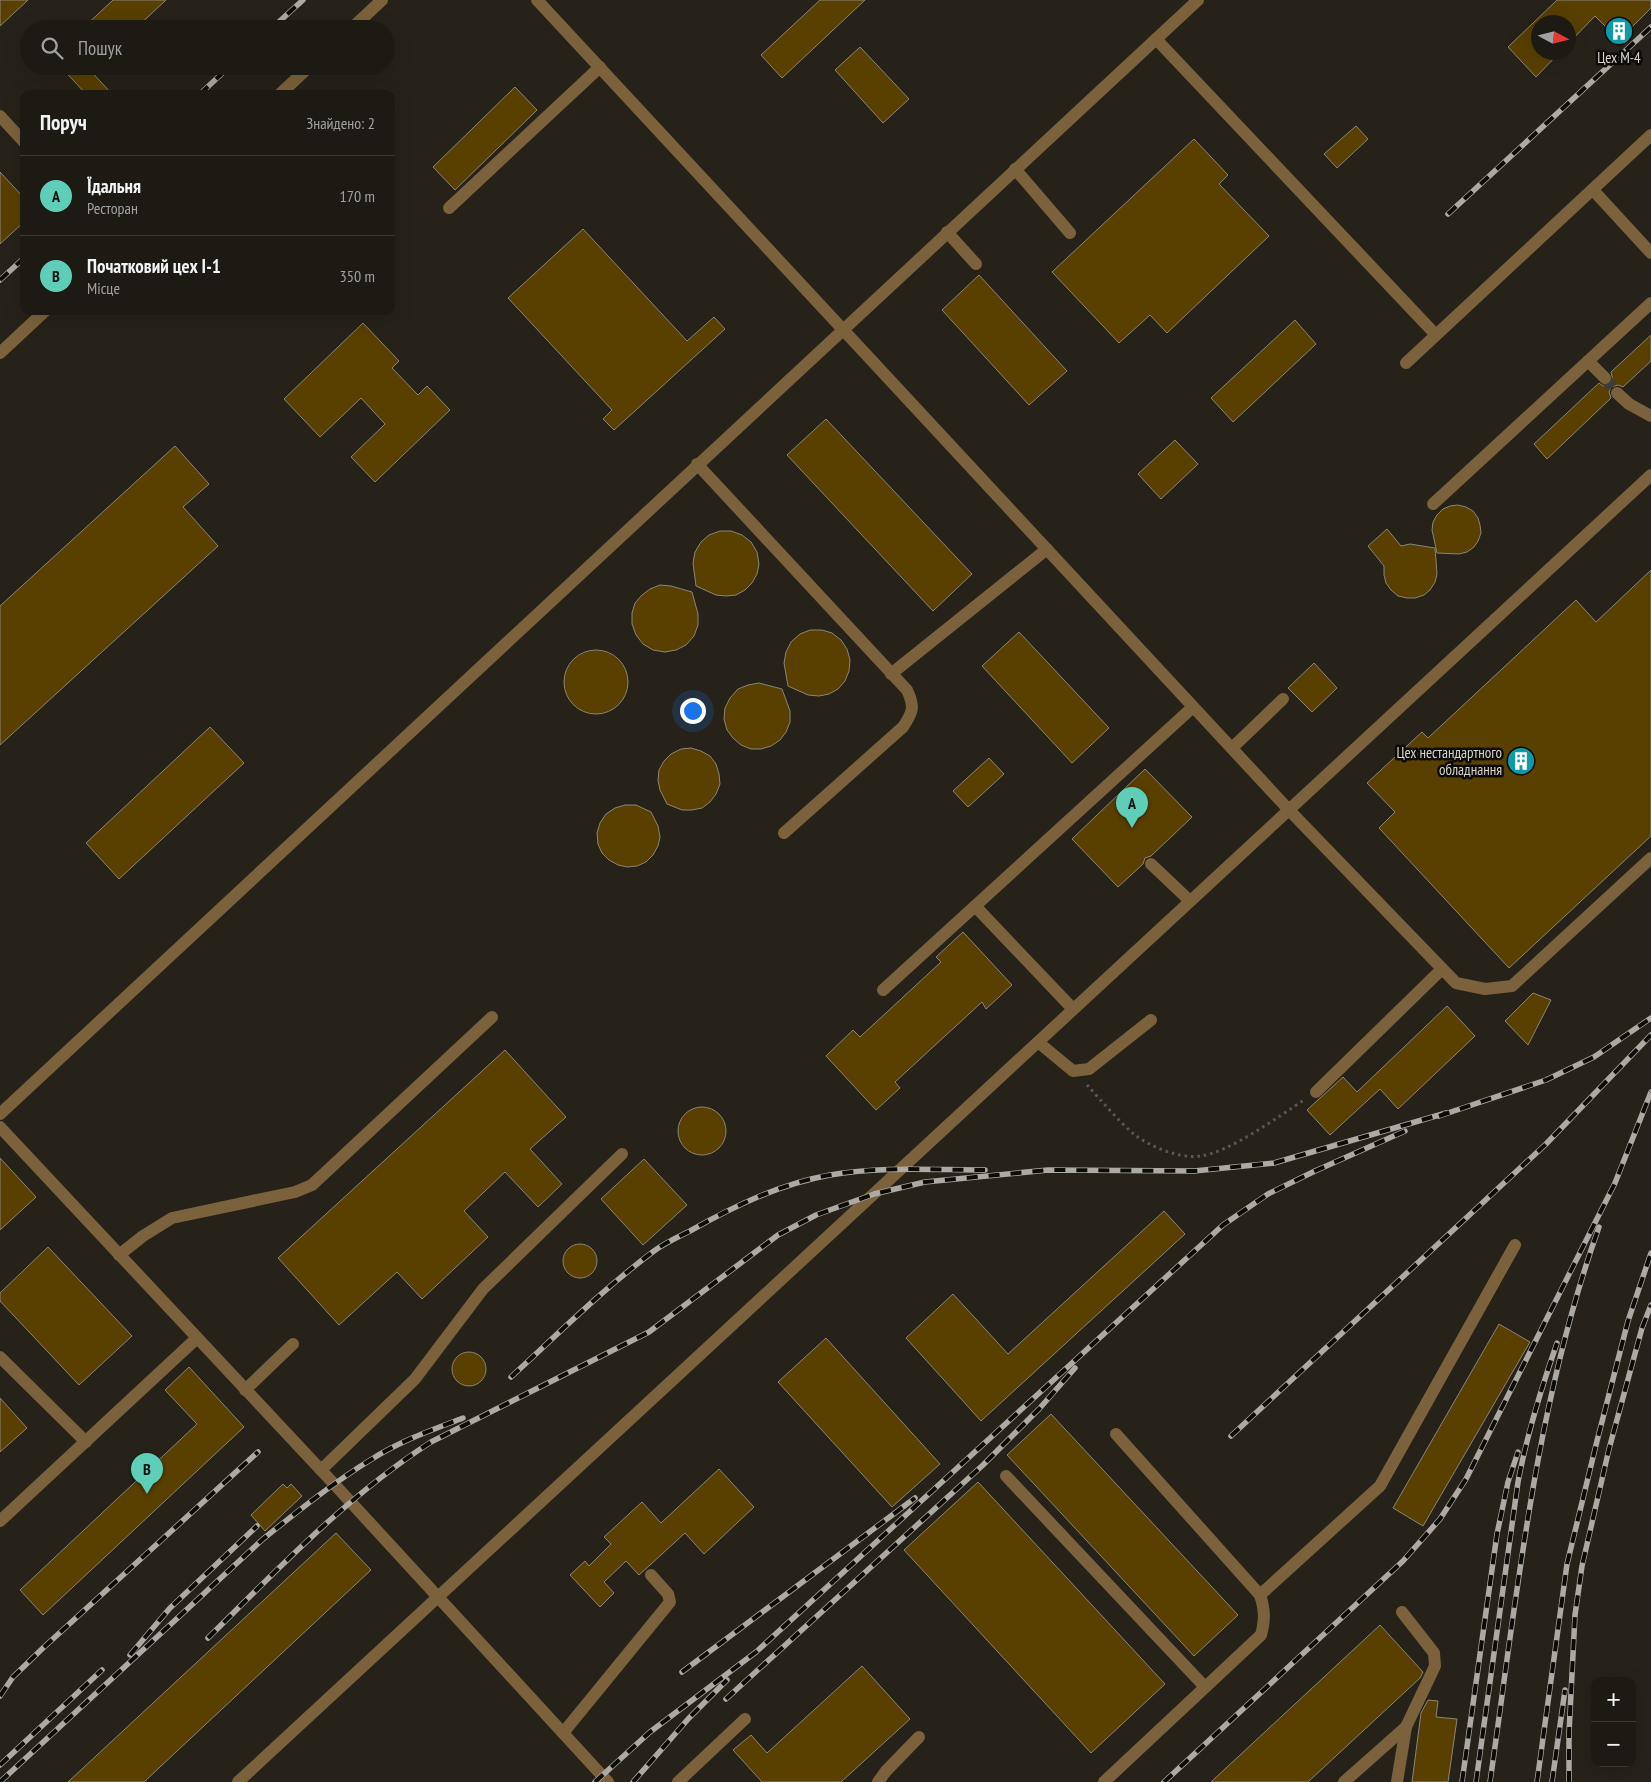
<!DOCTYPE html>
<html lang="uk">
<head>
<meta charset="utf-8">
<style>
	body { margin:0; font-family:"PT Sans Narrow",sans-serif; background:#25231c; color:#f1f3f6 }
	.controls { position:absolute; right:15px; bottom:15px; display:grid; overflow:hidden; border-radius:10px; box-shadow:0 5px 20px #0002 }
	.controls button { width:45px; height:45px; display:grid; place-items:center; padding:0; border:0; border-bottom:1px solid #3a3833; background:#1c1a13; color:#f1f3f6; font:25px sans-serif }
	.compass { position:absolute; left:1531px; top:15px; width:45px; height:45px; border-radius:50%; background:#1c1a13; box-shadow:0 5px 20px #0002; rotate:97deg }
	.you { position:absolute; left:692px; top:710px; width:18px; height:18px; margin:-12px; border:4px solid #fff; border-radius:50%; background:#1a73e8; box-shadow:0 0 0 8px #1a73e833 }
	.badge { display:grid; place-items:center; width:32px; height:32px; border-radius:50%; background:#5eceb8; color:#111; font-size:16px; font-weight:700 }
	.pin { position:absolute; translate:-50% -41px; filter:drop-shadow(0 1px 2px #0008) }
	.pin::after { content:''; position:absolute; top:26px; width:18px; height:15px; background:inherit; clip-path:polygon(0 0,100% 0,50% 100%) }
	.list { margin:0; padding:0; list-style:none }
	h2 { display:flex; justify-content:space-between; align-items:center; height:65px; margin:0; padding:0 20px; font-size:21px }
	h2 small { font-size:16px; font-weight:400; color:#a0a1a0 }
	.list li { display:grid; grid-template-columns:32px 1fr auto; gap:15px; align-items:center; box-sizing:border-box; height:80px; padding:0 20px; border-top:1px solid #3a3833 }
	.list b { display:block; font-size:19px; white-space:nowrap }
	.list p { margin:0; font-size:16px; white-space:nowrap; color:#a0a1a0 }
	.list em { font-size:16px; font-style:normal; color:#a0a1a0 }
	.icon { flex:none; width:28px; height:28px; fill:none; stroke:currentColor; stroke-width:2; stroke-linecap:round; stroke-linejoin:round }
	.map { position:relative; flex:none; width:1651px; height:1782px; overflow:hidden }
	.search { position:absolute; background:#1c1a13; box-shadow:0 5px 20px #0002; left:20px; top:20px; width:375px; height:55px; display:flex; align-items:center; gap:12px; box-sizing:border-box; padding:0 18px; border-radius:28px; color:#a0a1a0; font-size:19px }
	.panel { position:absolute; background:#1c1a13; box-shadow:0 5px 20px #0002; left:20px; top:90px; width:375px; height:225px; border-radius:10px }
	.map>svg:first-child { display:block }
</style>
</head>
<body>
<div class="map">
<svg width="1651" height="1782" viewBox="0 0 1651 1782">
	<rect width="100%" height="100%" fill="#262219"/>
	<!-- building -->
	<g fill="#593f00" stroke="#8b857a">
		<path d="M 0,0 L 28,0 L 0,26 Z"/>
		<path d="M 113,0 L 166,0 L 135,29 L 82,29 Z"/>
		<path d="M 820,0 L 865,0 L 782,78 L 761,55 Z"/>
		<path d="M 1557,0 L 1651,0 L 1651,8 L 1619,40 L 1595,16 L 1568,44 L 1568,22 L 1538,22 L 1538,52 L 1560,52 L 1536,77 L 1508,47 Z"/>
		<path d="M 860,47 L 909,99 L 883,123 L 835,70 Z"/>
		<path d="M 60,66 L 86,66 L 112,94 L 86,94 Z"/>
		<path d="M 515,87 L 537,110 L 455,190 L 433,167 Z"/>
		<path d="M 1356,126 L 1368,139 L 1337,168 L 1324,154 Z"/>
		<path d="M 1194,139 L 1228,175 L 1219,184 L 1269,236 L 1167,333 L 1150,315 L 1119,343 L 1052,272 Z"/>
		<path d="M 0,172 L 24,198 L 24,222 L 0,244 Z"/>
		<path d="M 583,229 L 687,341 L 714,317 L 725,329 L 614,430 L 603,419 L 612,410 L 508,298 Z"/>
		<path d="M 979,275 L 1067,371 L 1029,405 L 942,310 Z"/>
		<path d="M 1295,320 L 1316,344 L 1233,422 L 1211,398 Z"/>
		<path d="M 363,323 L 399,361 L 392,368 L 418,395 L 427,386 L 450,410 L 375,482 L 351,457 L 385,424 L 361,398 L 320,437 L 284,399 Z"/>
		<path d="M 1651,335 L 1651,361 L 1623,387 L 1618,385 L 1611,387 L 1609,392 L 1611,398 L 1547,459 L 1534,444 L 1599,383 L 1603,386 L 1610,384 L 1613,380 L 1611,372 Z"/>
		<path d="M 826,419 L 972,574 L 933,611 L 787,455 Z"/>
		<path d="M 1175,440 L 1198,464 L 1161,499 L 1138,474 Z"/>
		<path d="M 175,446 L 209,484 L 183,507 L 218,546 L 0,745 L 0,606 Z"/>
		<path d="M 1458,505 L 1466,507 L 1473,511 L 1478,518 L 1480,525 L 1481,533 L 1478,541 L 1474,547 L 1467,552 L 1459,554 L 1437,553 L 1432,530 L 1433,522 L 1437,515 L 1443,509 L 1450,506 Z"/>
		<path d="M 1387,529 L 1401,546 L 1410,544 L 1435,548 L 1437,574 L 1435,582 L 1430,590 L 1424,595 L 1415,598 L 1407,598 L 1398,596 L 1391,590 L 1386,583 L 1384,575 L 1384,566 L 1368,546 Z"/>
		<path d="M 720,531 L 731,531 L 742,535 L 751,542 L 757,552 L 759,564 L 757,574 L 752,583 L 745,590 L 736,595 L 726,596 L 716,595 L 696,586 L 693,563 L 695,552 L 701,542 L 709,535 Z"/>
		<path d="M 1651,570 L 1651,836 L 1509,968 L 1379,828 L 1395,812 L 1367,783 L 1422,732 L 1428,738 L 1576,600 L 1596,622 Z"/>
		<path d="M 660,585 L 671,586 L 692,592 L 698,614 L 698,625 L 694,636 L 686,645 L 676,650 L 665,652 L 653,650 L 643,644 L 636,635 L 632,624 L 632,613 L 635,603 L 642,595 L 650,589 Z"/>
		<path d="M 810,630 L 822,630 L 832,633 L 841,640 L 847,649 L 850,660 L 849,671 L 845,681 L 838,689 L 829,694 L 819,696 L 808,695 L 788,686 L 784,663 L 786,652 L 791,642 L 800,634 Z"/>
		<path d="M 1019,632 L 1109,728 L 1072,763 L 982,666 Z"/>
		<circle cx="596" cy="682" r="32"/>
		<path d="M 1314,663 L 1337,688 L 1312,712 L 1288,688 Z"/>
		<path d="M 759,683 L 782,689 L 790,711 L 790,722 L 786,732 L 780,740 L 771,746 L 761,749 L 751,749 L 741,745 L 733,738 L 727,730 L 724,719 L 725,708 L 730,698 L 738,689 L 748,685 Z"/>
		<path d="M 210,727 L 244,763 L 119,879 L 86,843 Z"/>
		<path d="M 691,748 L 701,751 L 710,756 L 716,764 L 719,774 L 720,784 L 716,794 L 710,802 L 702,808 L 692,810 L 682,810 L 667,804 L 660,790 L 658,780 L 659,770 L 664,761 L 671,754 L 681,749 Z"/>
		<path d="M 989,758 L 1004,774 L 968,807 L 953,791 Z"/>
		<path d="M 1145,769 L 1192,817 L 1151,856 L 1145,858 L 1143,864 L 1118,887 L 1072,839 Z"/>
		<path d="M 625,805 L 636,805 L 651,812 L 658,826 L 660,837 L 658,846 L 653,855 L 646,862 L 637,866 L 627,867 L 618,865 L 609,860 L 602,853 L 598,844 L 597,833 L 600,823 L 606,814 L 615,808 Z"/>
		<path d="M 963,932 L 1012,985 L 986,1009 L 982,1002 L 895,1082 L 900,1088 L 876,1110 L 826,1056 L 853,1030 L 860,1037 L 941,962 L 936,957 Z"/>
		<path d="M 1533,993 L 1551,1000 L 1528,1045 L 1505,1021 Z"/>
		<path d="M 1447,1006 L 1475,1036 L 1398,1109 L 1380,1089 L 1330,1135 L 1307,1110 L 1343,1077 L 1357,1092 Z"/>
		<path d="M 505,1050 L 566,1117 L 530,1149 L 562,1184 L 538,1207 L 505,1172 L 464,1211 L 488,1237 L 422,1299 L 397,1272 L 339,1325 L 278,1258 Z"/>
		<circle cx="702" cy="1131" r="24"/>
		<path d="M 0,1158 L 36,1197 L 0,1230 Z"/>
		<path d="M 644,1159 L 687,1205 L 643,1245 L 601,1199 Z"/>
		<path d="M 1164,1211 L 1185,1234 L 981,1421 L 906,1338 L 953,1294 L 1008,1354 Z"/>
		<circle cx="580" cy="1261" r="17"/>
		<path d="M 48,1247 L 132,1336 L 79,1385 L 0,1301 L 0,1293 Z"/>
		<path d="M 1499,1324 L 1530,1342 L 1423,1526 L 1393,1508 Z"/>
		<path d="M 826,1338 L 940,1464 L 892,1507 L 778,1382 Z"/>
		<circle cx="469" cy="1369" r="17"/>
		<path d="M 189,1367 L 244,1427 L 43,1615 L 20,1590 L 197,1424 L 165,1390 Z"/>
		<path d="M 0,1398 L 27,1428 L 0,1452 Z"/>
		<path d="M 1051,1414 L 1238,1615 L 1194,1656 L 1007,1455 Z"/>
		<path d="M 719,1469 L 754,1507 L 704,1554 L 685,1533 L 639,1575 L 626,1561 L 604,1582 L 614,1593 L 600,1607 L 570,1575 L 585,1561 L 589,1566 L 611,1544 L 604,1537 L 642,1502 L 661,1523 Z"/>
		<path d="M 978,1482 L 1165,1684 L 1091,1753 L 904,1550 Z"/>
		<path d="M 283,1484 L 287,1488 L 291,1484 L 302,1496 L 265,1531 L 251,1515 Z"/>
		<path d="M 336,1533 L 371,1570 L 176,1752 L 144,1782 L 68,1782 Z"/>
		<path d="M 1380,1625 L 1423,1672 L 1420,1678 L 1308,1782 L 1211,1782 Z"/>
		<path d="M 862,1666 L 910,1719 L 841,1782 L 762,1782 L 733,1750 L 751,1735 L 767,1753 Z"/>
		<path d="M 1428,1700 L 1438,1701 L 1436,1717 L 1457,1719 L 1448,1782 L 1412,1782 L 1421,1713 Z"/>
	</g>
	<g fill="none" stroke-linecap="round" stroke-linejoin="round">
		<!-- minor-tunnel -->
		<path stroke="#403d34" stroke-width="12" stroke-dasharray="12 6" stroke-linecap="butt" d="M 1605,378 L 1617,393"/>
		<!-- path -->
		<path stroke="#5d5951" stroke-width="3" stroke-dasharray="2.5 4" stroke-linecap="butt" d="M 1087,1085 C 1101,1100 1119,1122 1135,1135 C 1151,1147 1180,1159 1200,1156 C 1229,1153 1279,1116 1304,1100"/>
		<!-- minor -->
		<g stroke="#7c623c" stroke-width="12">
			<path d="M 537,0 L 1289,810 L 1456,983 L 1485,989 L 1512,986 L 1651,858"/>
			<path d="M 351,29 L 382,0"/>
			<path d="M 1156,39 L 1436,335"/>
			<path d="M 280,94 L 310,66"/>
			<path d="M 0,116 L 24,142"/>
			<path d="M 1015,169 L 1070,233"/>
			<path d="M 1593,190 L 1651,253"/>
			<path d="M 449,208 L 600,67"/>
			<path d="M 947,232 L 976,264"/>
			<path d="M 0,353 L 45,311"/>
			<path d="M 1588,361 L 1605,378"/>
			<path d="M 1406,363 L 1651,135"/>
			<path d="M 1617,393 L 1629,404 L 1651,416"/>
			<path d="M 697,464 L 907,690 C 915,707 913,712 903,727 L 784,833"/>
			<path d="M 1433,504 L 1651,303"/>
			<path d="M 891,674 L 1047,549"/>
			<path d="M 1232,748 L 1283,699"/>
			<path d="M 1151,864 L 1190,901"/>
			<path d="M 975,906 L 1073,1009"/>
			<path d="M 883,990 L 1193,707"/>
			<path d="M 1038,1042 L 1073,1071 L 1089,1069 L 1151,1020"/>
			<path d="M 1316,1092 L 1442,969"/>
			<path d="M 0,1114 L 1198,0"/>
			<path d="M 0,1127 L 335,1485 L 608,1782"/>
			<path d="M 119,1255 L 143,1236 L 172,1218 L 295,1192 L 312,1185 L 492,1017"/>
			<path d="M 0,1357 L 86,1442"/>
			<path d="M 245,1390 L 293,1344"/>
			<path d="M 321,1470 L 415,1379 L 483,1289 L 622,1154"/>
			<path d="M 1006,1476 L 1205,1687"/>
			<path d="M 0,1521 L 197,1338"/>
			<path d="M 1260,1595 L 1380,1486 L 1515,1245"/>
			<path d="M 563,1733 L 670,1602 L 668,1594 L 651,1575"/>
			<path d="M 238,1782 L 1651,475"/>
			<path d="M 678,1782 L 745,1719"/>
			<path d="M 878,1782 L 886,1771 L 919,1737"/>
			<path d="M 1104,1782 L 1261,1635 C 1265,1620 1265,1610 1260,1595 L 1116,1434"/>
			<path d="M 1344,1782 L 1406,1727 L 1435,1666 L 1434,1653 L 1402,1612"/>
			<path d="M 1397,1782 L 1406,1727"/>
		</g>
		<defs>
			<g id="rail">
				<path d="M 271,29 L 303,0"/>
				<path d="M 200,94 L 230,66"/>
				<path d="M 1448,214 L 1651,27"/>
				<path d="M 0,280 L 24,258"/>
				<path d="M 1439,1116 L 1546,1080 L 1594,1057 L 1651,1018"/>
				<path d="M 511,1377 C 558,1334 603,1289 654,1251 C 665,1243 678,1237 690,1231 C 734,1206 780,1184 830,1175 C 881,1166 934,1170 985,1170"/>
				<path d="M 1231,1436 L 1546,1144 L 1651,1035"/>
				<path d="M 208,1638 C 278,1569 347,1496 431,1442 L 649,1332 L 778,1235 L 816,1215 L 874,1194 L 925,1182 L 1048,1170 L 1194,1171 L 1274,1163 L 1446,1113"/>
				<path d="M 130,1655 L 170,1608 L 257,1526"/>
				<path d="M 682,1672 L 915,1498"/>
				<path d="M 0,1696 L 13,1677 L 43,1648 L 258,1452"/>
				<path d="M 726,1699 L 983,1465 L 1039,1409 L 1075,1368"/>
				<path d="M 0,1765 L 102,1670"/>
				<path d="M 0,1782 L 263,1539 C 298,1511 334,1482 372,1459 C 400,1441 432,1430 463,1418"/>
				<path d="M 595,1782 L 650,1732 L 756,1652 L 1223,1225 L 1268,1194 L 1315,1171 L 1405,1131"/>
				<path d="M 633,1782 L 689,1718 L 727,1680"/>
				<path d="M 1164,1782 L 1403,1561 L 1440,1519 L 1466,1479 L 1615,1183 L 1651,1092"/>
				<path d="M 1462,1782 L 1497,1534 L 1508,1482 L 1518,1452"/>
				<path d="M 1476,1782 L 1518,1482 C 1527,1434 1541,1389 1557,1343"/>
				<path d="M 1490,1782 C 1517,1595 1535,1406 1599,1227"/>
				<path d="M 1537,1782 L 1567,1564 L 1597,1441 L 1628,1321 L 1651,1253"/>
				<path d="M 1552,1782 L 1565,1690"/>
				<path d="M 1569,1782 L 1569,1733 L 1575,1615 L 1582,1566 L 1609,1449 L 1642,1328 L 1651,1305"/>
			</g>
		</defs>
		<!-- rail casing -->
		<use href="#rail" stroke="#adaaa3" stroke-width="5.5"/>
		<!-- rail -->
		<use href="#rail" stroke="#0d0b08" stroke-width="4" stroke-dasharray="11" stroke-linecap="butt"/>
	</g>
	<!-- icons -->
	<defs>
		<symbol id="building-disc" viewBox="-11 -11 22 22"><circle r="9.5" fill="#0f9aa8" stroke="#0d0b08"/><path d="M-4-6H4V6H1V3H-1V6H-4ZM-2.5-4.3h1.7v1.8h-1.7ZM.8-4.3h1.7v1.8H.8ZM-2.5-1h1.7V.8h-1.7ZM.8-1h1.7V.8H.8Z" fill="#fff"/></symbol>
	</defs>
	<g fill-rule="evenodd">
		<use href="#building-disc" x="1603" y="15" width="32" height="32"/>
		<use href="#building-disc" x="1505" y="745" width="32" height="32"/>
	</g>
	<g text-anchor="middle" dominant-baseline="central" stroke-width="5" stroke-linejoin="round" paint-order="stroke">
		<!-- poi labels -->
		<g font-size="15" fill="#d6d3cd" stroke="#0d0b08">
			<text x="1619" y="57">Цех М-4</text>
			<text x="1502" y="752" text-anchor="end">Цех нестандартного<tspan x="1502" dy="17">обладнання</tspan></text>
		</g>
	</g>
</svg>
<div class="controls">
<button>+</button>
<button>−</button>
</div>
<svg class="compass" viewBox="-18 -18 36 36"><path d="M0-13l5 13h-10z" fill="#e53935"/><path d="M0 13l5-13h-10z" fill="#a0a1a0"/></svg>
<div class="you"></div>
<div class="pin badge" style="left:1132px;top:828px">A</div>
<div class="pin badge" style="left:147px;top:1494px">B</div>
<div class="search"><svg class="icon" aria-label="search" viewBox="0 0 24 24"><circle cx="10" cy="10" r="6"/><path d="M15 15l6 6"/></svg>Пошук</div>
<section class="panel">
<h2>Поруч<small>Знайдено: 2</small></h2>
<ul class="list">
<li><span class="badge">A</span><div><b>Їдальня</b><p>Ресторан</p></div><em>170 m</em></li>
<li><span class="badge">B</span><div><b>Початковий цех І-1</b><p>Місце</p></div><em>350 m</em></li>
</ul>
</section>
</div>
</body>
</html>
